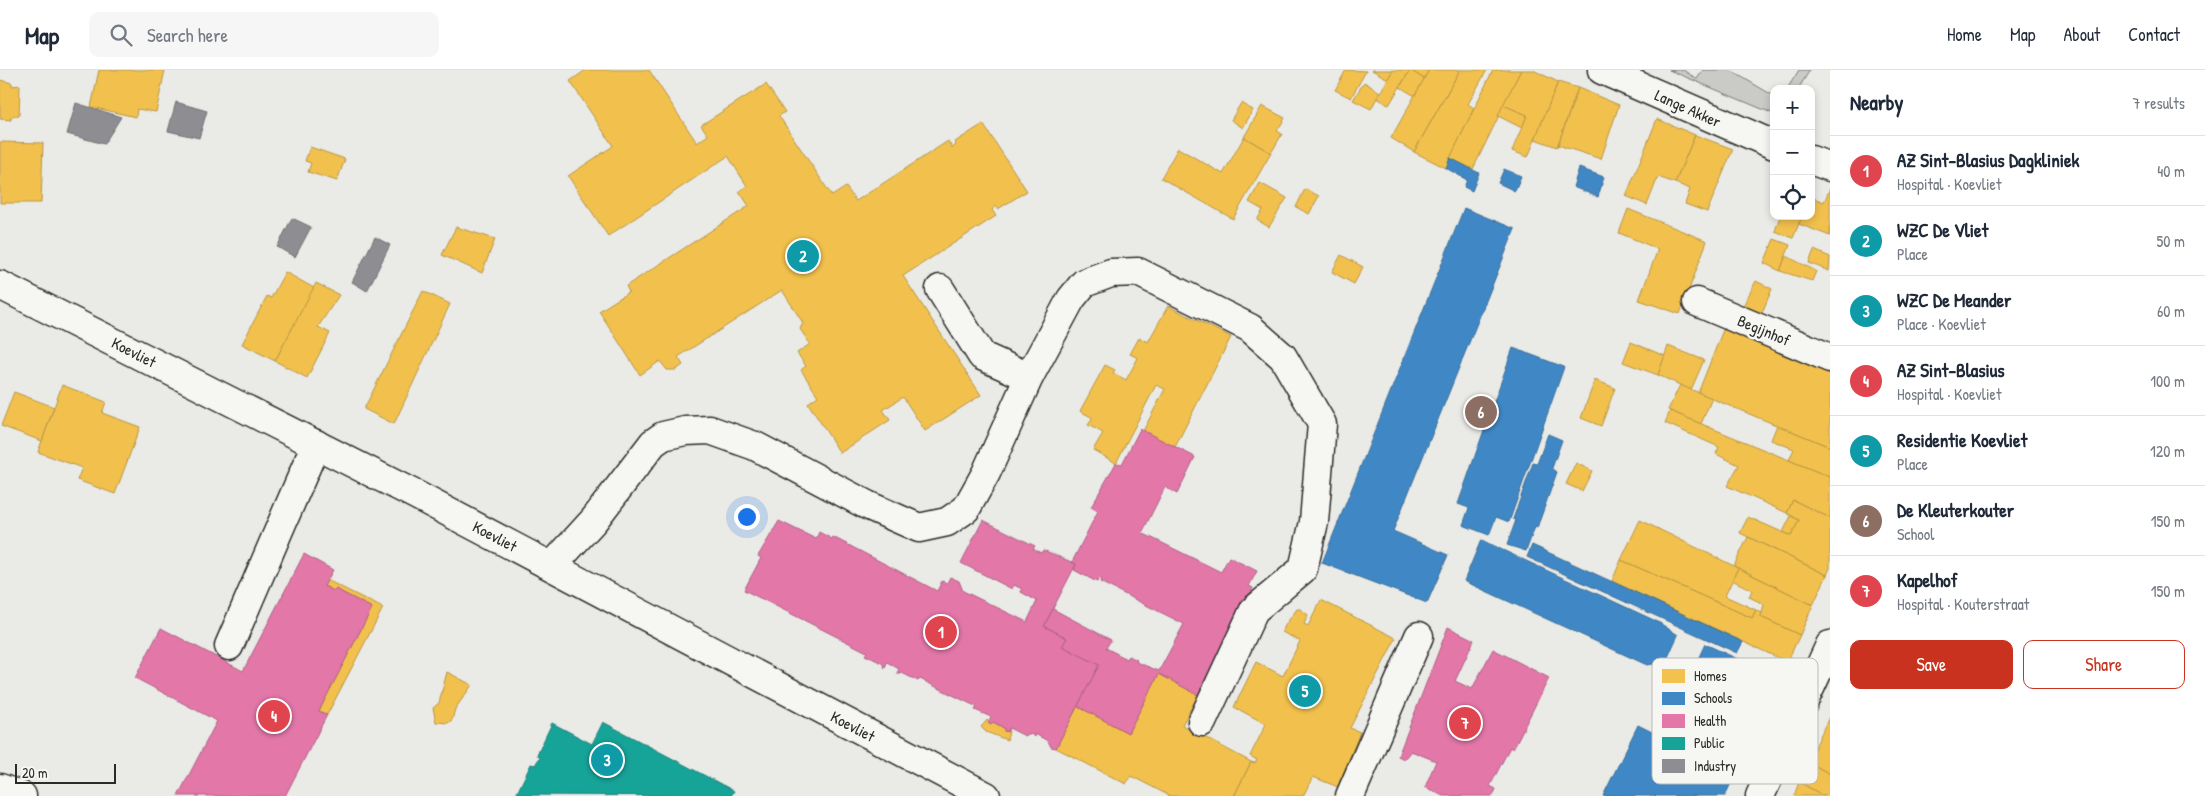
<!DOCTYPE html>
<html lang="en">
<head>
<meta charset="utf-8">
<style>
	body { margin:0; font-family:"Patrick Hand",sans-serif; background:#f6f6f7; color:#1f2937 }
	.controls { position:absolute; right:15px; top:15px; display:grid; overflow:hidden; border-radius:10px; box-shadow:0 2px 8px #0003 }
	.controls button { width:45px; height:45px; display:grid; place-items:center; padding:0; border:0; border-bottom:1px solid #e0e1e3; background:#fff; color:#1f2937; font:25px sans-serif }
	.scale { position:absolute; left:15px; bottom:12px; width:101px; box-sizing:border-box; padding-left:5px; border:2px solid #2b2b2b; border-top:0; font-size:14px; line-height:18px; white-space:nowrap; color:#2b2b2b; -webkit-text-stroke:4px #f6f6f2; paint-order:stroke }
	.you { position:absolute; left:746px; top:446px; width:18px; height:18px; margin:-12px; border:4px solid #fff; border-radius:50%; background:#1a73e8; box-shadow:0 0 0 8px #1a73e833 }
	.badge { display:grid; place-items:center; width:32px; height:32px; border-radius:50%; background:#c8321e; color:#fff; font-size:16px; font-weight:700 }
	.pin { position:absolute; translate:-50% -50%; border:2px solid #fff; box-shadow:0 1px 5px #0006 }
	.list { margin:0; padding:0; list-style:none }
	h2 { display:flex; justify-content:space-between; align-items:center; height:65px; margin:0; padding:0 20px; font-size:21px }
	h2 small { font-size:16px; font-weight:400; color:#747a83 }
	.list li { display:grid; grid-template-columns:32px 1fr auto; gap:15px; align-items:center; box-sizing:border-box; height:70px; padding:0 20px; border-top:1px solid #e0e1e3 }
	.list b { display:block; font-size:19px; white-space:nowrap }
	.list p { margin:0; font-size:16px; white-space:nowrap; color:#747a83 }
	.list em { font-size:16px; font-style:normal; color:#747a83 }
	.actions { display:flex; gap:10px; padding:15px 20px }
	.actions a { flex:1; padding:11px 0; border:1px solid #c8321e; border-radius:10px; text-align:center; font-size:18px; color:#c8321e }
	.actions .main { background:#c8321e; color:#fff }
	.icon { flex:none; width:28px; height:28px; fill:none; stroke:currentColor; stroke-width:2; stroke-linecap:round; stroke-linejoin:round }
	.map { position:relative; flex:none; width:1830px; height:726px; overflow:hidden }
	header { display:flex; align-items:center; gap:30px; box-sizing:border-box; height:70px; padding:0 25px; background:#fff; border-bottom:1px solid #e0e1e3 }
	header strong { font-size:24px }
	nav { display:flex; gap:28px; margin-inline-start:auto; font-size:18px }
	.search { width:350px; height:45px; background:#f6f6f7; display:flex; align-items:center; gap:12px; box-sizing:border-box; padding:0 18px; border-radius:10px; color:#747a83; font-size:19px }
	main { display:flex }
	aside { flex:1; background:#fff }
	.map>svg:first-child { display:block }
</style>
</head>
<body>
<header>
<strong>Map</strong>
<div class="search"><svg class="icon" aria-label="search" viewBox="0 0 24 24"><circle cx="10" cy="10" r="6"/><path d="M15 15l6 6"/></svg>Search here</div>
<nav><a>Home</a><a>Map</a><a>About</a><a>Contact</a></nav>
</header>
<main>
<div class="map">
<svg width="1830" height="726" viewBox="0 0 1830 726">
	<rect width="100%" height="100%" fill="#eaeae6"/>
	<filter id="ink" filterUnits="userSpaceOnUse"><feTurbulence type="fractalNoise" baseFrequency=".02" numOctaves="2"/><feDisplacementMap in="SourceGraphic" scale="10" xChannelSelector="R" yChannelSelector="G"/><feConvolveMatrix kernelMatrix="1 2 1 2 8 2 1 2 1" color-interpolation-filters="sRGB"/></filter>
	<g filter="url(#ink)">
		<!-- green -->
		<g fill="#cacac7" stroke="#7a7a79">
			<path d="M 1669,0 L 1683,0 L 1697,9 L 1703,0 L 1730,0 L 1774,26 L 1774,44 Z"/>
			<path d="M 1799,0 L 1810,0 L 1798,19 L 1787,19 Z"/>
		</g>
		<!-- homes -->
		<g fill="#f2c14e" stroke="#b69444">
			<path d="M 99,0 L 165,0 L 156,42 L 137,39 L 136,47 L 91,37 Z"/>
			<path d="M 586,0 L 649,0 L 697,73 L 708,65 L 701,55 L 766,14 L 785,42 L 779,46 L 832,126 L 846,117 L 856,131 L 948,71 L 952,78 L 956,75 L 955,72 L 983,54 L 1027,121 L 998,139 L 996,136 L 992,140 L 996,146 L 903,206 L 981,325 L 925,361 L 903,327 L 883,340 L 890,350 L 840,383 L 808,333 L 818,326 L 801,300 L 806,296 L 797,283 L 810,274 L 800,259 L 803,253 L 782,220 L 678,287 L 683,295 L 676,300 L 667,300 L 660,291 L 640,305 L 599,241 L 629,222 L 626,216 L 749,136 L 739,121 L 747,116 L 728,86 L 608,166 L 568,106 L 613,76 L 570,11 Z"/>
			<path d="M 1346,0 L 1366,1 L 1351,28 L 1335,20 Z"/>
			<path d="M 1372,0 L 1391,0 L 1393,1 L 1388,9 Z"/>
			<path d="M 1393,0 L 1429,0 L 1424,9 L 1410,0 L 1389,35 L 1377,28 Z"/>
			<path d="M 1410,0 L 1424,9 L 1415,26 L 1400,17 Z"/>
			<path d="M 1429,0 L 1460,0 L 1414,82 L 1391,68 Z"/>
			<path d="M 1460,0 L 1487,0 L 1468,34 L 1474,38 L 1446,98 L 1414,82 Z"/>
			<path d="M 1493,0 L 1521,0 L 1473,99 L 1450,88 Z"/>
			<path d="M 1521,0 L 1533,0 L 1558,12 L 1528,87 L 1512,81 L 1527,45 L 1503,35 Z"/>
			<path d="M 0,10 L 12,13 L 12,16 L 20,15 L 19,46 L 11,47 L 11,50 L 0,49 Z"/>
			<path d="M 1364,12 L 1380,22 L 1371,39 L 1353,30 Z"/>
			<path d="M 1558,12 L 1578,18 L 1557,77 L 1535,69 Z"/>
			<path d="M 1578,18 L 1619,35 L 1601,89 L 1558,75 Z"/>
			<path d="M 1241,33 L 1253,40 L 1243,58 L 1231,50 Z"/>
			<path d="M 1503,35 L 1527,45 L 1522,58 L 1498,46 Z"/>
			<path d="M 1262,36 L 1285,48 L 1277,61 L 1282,64 L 1271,83 L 1244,67 Z"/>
			<path d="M 1657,49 L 1695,65 L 1675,113 L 1658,107 L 1647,135 L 1626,126 Z"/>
			<path d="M 1695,65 L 1733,79 L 1707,142 L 1685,134 L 1690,119 L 1675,113 Z"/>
			<path d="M 1244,67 L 1271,83 L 1233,149 L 1161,108 L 1178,78 L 1223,104 Z"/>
			<path d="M 0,72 L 43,73 L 41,133 L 0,133 Z"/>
			<path d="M 310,77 L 345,89 L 337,111 L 308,102 L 311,93 L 305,91 Z"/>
			<path d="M 1260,113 L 1287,128 L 1269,157 L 1257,150 L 1263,140 L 1249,132 Z"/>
			<path d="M 1830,118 L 1830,166 L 1799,154 L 1802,146 L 1811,146 L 1811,127 L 1824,132 Z"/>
			<path d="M 1305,119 L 1319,126 L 1309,144 L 1296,137 Z"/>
			<path d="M 1628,139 L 1707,171 L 1680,244 L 1639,230 L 1658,179 L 1619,163 Z"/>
			<path d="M 1780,146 L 1802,146 L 1793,168 L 1775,161 Z"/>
			<path d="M 456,157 L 495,169 L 482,203 L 442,185 Z"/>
			<path d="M 1774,169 L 1790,175 L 1780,201 L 1764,193 Z"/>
			<path d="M 1814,180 L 1830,187 L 1829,201 L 1809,193 Z"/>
			<path d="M 1341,185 L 1363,197 L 1354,214 L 1332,202 Z"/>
			<path d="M 1786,186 L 1816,201 L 1812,211 L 1780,201 Z"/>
			<path d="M 285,202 L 314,218 L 275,291 L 242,274 L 267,226 L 271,228 Z"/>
			<path d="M 1756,211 L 1772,219 L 1761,245 L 1743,236 Z"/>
			<path d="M 316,213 L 339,225 L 318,257 L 330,263 L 307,308 L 275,291 Z"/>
			<path d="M 423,221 L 450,234 L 394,354 L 364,339 Z"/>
			<path d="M 1168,236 L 1231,267 L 1175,377 L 1143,361 L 1165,319 L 1156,315 L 1116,393 L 1093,380 L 1103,363 L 1088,355 L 1093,348 L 1080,341 L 1105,295 L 1115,300 L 1113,303 L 1126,310 L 1138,288 L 1130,284 L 1139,268 L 1148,272 Z"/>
			<path d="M 1725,255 L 1830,296 L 1830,377 L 1698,323 Z"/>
			<path d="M 1631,272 L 1665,286 L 1658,305 L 1623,292 Z"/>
			<path d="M 1668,276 L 1704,290 L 1691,320 L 1658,305 Z"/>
			<path d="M 1595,310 L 1615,318 L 1601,356 L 1581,348 Z"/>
			<path d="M 62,315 L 106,332 L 102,343 L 140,357 L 115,424 L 77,410 L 82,398 L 38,382 Z"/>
			<path d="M 1680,315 L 1712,328 L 1701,354 L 1668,340 Z"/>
			<path d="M 14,322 L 54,337 L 42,371 L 1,356 Z"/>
			<path d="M 1670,341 L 1830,407 L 1830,448 L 1793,430 L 1787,443 L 1727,416 L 1739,395 L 1716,384 L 1719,377 L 1665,353 Z"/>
			<path d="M 1777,355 L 1830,377 L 1830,407 L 1789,390 L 1794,379 L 1771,370 Z"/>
			<path d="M 1576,393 L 1592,401 L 1582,421 L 1566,414 Z"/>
			<path d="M 1793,430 L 1830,448 L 1830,498 L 1827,505 L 1740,463 L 1748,447 L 1791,466 L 1799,450 L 1787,443 Z"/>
			<path d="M 1791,446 L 1799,450 L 1791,466 L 1783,462 Z"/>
			<path d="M 1640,450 L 1738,498 L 1725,526 L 1756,540 L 1752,548 L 1621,490 Z"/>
			<path d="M 1748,467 L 1827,505 L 1813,535 L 1734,496 Z"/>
			<path d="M 1621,490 L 1752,548 L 1756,540 L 1762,543 L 1761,547 L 1800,565 L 1787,592 L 1612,511 Z"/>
			<path d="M 1738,498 L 1813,535 L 1800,565 L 1761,547 L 1764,534 L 1749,527 L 1752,520 L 1732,510 Z"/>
			<path d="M 327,510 L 383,538 L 327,645 L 319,641 L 372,538 L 336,519 L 334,521 L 324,516 Z"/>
			<path d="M 1321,530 L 1396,568 L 1350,658 L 1360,662 L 1338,717 L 1313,707 L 1303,726 L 1234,726 L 1251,692 L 1255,693 L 1257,690 L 1250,686 L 1266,654 L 1234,637 L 1256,592 L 1283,606 L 1300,571 L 1282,562 L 1286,554 L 1297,539 L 1300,539 L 1308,545 L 1304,554 L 1308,556 Z"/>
			<path d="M 447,602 L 472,615 L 455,639 L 452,650 L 448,653 L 436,652 L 433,638 L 439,633 Z"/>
			<path d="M 1159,604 L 1198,625 L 1182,655 L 1251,692 L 1234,726 L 1170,726 L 1131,706 L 1126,714 L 1056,678 L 1077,636 L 1128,663 Z"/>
			<path d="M 1830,645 L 1830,704 L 1808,692 Z"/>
			<path d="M 987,650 L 991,654 L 993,652 L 1004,658 L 1004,661 L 1009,661 L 1007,670 L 986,662 L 981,657 Z"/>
			<path d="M 1808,692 L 1830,704 L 1830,726 L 1824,726 L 1799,712 Z"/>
			<path d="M 1799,712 L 1824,726 L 1794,726 Z"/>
		</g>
		<!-- schools -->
		<g fill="#3f88c5" stroke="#396c97">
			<path d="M 1450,88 L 1479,103 L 1472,121 L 1464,117 L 1467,110 L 1446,98 Z"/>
			<path d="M 1579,98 L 1604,107 L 1598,127 L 1573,117 Z"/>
			<path d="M 1504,99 L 1521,106 L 1515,121 L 1498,113 Z"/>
			<path d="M 1464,138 L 1515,159 L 1393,461 L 1448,485 L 1427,533 L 1322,493 Z"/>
			<path d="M 1513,278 L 1564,297 L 1509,452 L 1496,447 L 1489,465 L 1463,455 L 1469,438 L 1458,434 Z"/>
			<path d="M 1548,364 L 1562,370 L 1552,398 L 1557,402 L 1537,458 L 1535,457 L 1526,481 L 1507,475 L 1516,450 L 1513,449 L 1533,393 L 1537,394 Z"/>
			<path d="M 1481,470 L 1658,552 L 1678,565 L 1663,598 L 1653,594 L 1647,595 L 1464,511 Z"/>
			<path d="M 1532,475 L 1628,519 L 1743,572 L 1737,583 L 1527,487 Z"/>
			<path d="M 1705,574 L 1779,608 L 1725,726 L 1603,726 L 1638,655 L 1662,667 Z"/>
		</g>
		<!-- health -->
		<g fill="#e377a8" stroke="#ac6082">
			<path d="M 1140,359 L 1195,387 L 1177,424 L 1165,417 L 1142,463 L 1221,502 L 1229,487 L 1257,501 L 1249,516 L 1253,518 L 1198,625 L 1159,604 L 1128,663 L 1077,636 L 1099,595 L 1062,576 L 1067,568 L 1044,556 L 1053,539 L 1111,570 L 1106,578 L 1127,589 L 1129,586 L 1137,590 L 1136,592 L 1159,601 L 1184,554 L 1100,512 L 1102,509 L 1100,508 L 1097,512 L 1074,500 L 1076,494 L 1072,492 L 1098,441 L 1091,437 L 1116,393 L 1122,394 Z"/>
			<path d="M 983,450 L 1035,476 L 1033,479 L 1041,483 L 1043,480 L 1076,494 L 1044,556 L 1067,568 L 1062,576 L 1099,595 L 1056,678 L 1051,677 L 1048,671 L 1035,664 L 1034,667 L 1031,664 L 1026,664 L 1025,666 L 1009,658 L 1007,662 L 1004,661 L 1004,658 L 993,652 L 991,654 L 988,652 L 991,647 L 975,640 L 977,637 L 920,609 L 918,611 L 902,603 L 897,603 L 899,599 L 887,592 L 885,598 L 882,593 L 865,585 L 867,582 L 744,520 L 761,488 L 758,486 L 779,451 L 816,469 L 819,462 L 832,469 L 833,467 L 937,521 L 942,511 L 947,513 L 950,507 L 959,511 L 963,521 L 1027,552 L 1037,531 L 1021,522 L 1022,519 L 1014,515 L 1012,519 L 961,493 Z"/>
			<path d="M 304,484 L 333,500 L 324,516 L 334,521 L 336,519 L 372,538 L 319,641 L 327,645 L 285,726 L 178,726 L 217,651 L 135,608 L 161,558 L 243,601 Z"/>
			<path d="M 1448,557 L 1474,570 L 1455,611 L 1472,619 L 1493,579 L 1549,608 L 1513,679 L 1510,677 L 1490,716 L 1496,719 L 1493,726 L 1443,726 L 1425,717 L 1436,691 L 1411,681 L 1404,689 L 1398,686 Z"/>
		</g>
		<!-- public -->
		<path fill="#17a398" stroke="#1d7f77" d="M 603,652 L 734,721 L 731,726 L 516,725 L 531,694 L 535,695 L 540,687 L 537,685 L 552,653 L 592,674 Z"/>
		<!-- industry -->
		<g fill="#8d8d92" stroke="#707073">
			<path d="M 176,32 L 207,41 L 199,68 L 168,61 Z"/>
			<path d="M 76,33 L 121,47 L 104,74 L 67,64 Z"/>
			<path d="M 292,148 L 311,157 L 295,187 L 277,177 Z"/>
			<path d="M 375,167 L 390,175 L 367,221 L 352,212 Z"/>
		</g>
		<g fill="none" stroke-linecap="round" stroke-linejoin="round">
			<defs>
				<g id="minor">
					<path d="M 1602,0 L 1774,75"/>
					<path d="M 1811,90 L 1830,97"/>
					<path d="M 0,215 L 416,425 L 986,726"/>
					<path d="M 940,219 L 982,286 L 1029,307"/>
					<path d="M 1697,232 L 1830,288"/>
					<path d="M 552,496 L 594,450 L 653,373 L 663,366 L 685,361 L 710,360 L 755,376 L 867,435 L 919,458 L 947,452 L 966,439 L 986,403 L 1029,307 L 1071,229 L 1084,213 L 1111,203 L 1138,202 L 1250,258 L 1283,287 L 1322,354 L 1314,452 L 1303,499 L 1254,540 L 1202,652"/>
					<path d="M 229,576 L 316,374"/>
					<path d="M 0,718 L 22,726"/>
					<path d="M 1350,726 L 1419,566"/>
					<path d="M 1760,726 L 1830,575"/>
				</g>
			</defs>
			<!-- minor casing -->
			<use href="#minor" stroke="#2b2b2b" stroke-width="31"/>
			<!-- minor -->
			<use href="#minor" stroke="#f6f6f2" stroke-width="28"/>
		</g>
	</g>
	<g text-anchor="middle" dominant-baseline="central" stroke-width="5" stroke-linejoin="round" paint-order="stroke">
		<!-- street labels -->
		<g font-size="16" fill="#2b2b2b" stroke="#f6f6f2">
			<text transform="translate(1688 38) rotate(24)">Lange Akker</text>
			<text transform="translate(1764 260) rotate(23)">Begijnhof</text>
			<text transform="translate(134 282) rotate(27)">Koevliet</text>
			<text transform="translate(495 466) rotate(28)">Koevliet</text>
			<text transform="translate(853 656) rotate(28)">Koevliet</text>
		</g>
	</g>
	<!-- legend -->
	<rect x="1652" y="588" width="166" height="126" rx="8" fill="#f6f6f2" stroke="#b9b9b6" stroke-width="1"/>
	<rect x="1662" y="599" width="23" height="14" fill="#f2c14e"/>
	<rect x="1662" y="622" width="23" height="13" fill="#3f88c5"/>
	<rect x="1662" y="644" width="23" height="14" fill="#e377a8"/>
	<rect x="1662" y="667" width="23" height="13" fill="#17a398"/>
	<rect x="1662" y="689" width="23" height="14" fill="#8d8d92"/>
	<g font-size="14" fill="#2b2b2b">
		<text x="1694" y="611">Homes</text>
		<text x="1694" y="633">Schools</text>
		<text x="1694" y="656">Health</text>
		<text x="1694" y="678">Public</text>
		<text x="1694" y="701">Industry</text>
	</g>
</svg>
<div class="controls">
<button>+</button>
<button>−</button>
<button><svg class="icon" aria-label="locate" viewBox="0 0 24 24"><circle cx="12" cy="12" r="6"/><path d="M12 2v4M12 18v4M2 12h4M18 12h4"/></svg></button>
</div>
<div class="scale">20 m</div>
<div class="you"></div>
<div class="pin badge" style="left:941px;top:562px;background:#e0444e">1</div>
<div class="pin badge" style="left:803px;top:186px;background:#0f9aa8">2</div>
<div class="pin badge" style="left:607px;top:690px;background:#0f9aa8">3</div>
<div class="pin badge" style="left:274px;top:646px;background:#e0444e">4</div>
<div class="pin badge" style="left:1305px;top:621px;background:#0f9aa8">5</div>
<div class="pin badge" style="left:1481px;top:342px;background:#8d6e63">6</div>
<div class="pin badge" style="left:1465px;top:653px;background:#e0444e">7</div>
</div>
<aside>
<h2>Nearby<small>7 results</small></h2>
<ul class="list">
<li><span class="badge" style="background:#e0444e">1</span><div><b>AZ Sint-Blasius Dagkliniek</b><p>Hospital · Koevliet</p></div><em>40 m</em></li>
<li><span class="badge" style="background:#0f9aa8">2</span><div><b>WZC De Vliet</b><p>Place</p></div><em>50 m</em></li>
<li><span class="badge" style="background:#0f9aa8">3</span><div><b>WZC De Meander</b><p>Place · Koevliet</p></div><em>60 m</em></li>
<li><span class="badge" style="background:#e0444e">4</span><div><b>AZ Sint-Blasius</b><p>Hospital · Koevliet</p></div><em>100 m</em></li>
<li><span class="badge" style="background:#0f9aa8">5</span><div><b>Residentie Koevliet</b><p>Place</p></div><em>120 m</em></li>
<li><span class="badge" style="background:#8d6e63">6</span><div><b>De Kleuterkouter</b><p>School</p></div><em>150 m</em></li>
<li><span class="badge" style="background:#e0444e">7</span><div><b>Kapelhof</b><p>Hospital · Kouterstraat</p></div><em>150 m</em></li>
</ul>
<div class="actions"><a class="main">Save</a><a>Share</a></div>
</aside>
</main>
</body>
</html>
